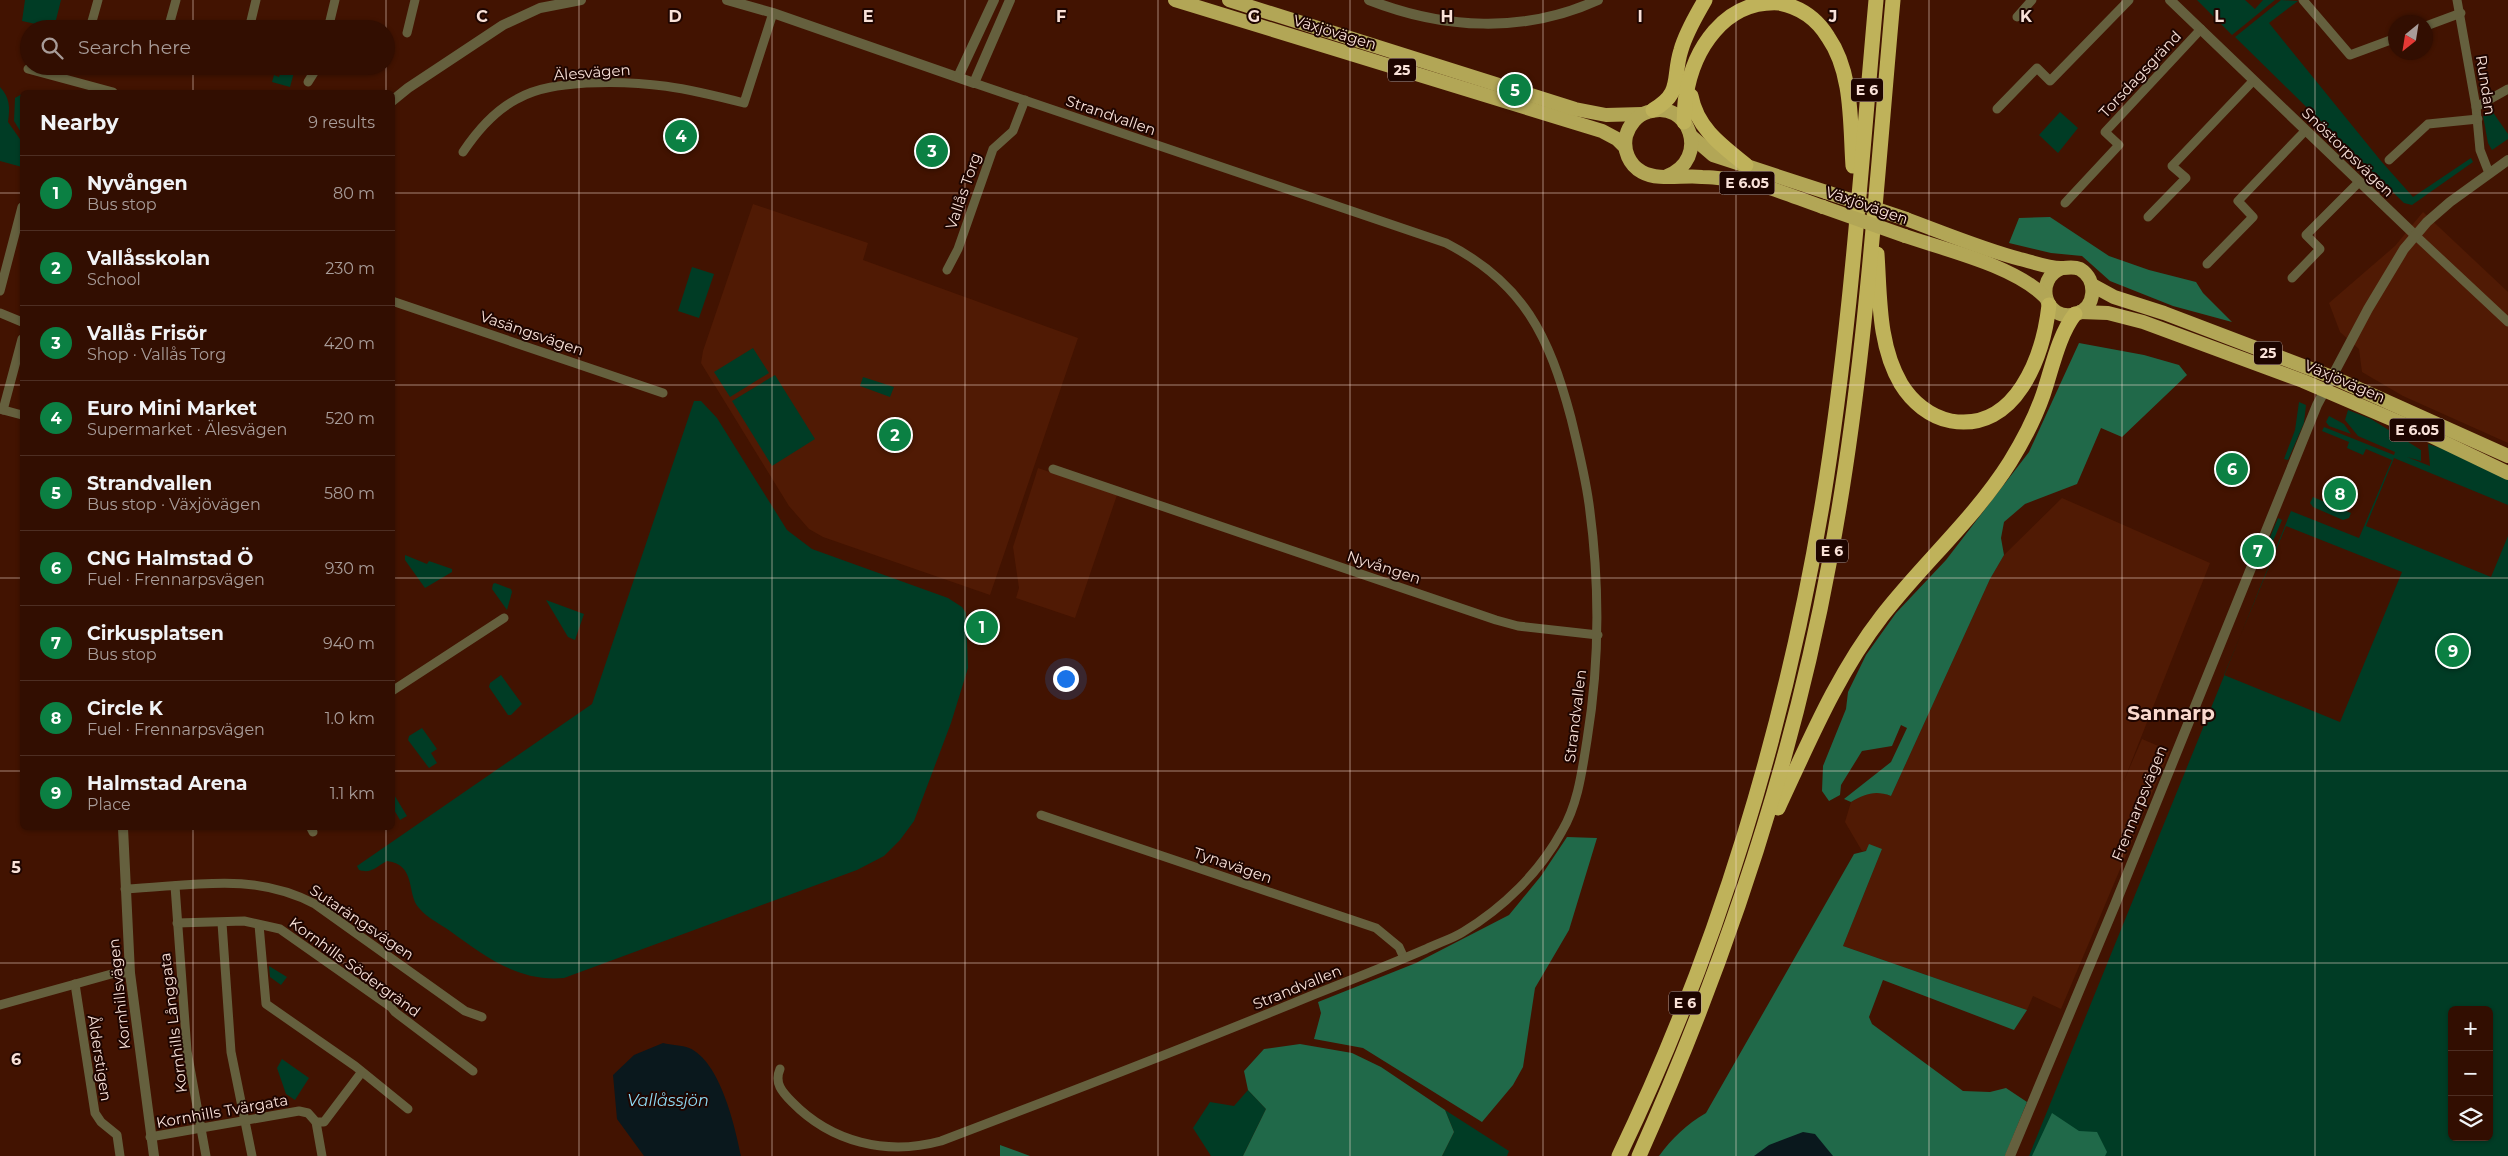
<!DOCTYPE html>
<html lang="en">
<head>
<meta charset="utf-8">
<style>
	body { margin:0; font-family:Montserrat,sans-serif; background:#3a170b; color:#f1f3f6 }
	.controls { position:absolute; right:15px; bottom:15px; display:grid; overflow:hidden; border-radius:8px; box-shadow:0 1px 4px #0004 }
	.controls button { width:45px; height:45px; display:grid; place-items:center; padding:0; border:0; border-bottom:1px solid #4d2e23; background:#320e01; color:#f1f3f6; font:25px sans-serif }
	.compass { position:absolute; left:2388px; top:15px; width:45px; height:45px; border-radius:50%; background:#320e01; box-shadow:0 1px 4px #0004; rotate:210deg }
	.you { position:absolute; left:1065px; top:678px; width:18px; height:18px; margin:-12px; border:4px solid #fff; border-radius:50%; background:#1a73e8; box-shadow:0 0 0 8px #1a73e833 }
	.badge { display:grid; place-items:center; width:32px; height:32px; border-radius:50%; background:#0b8043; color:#fff; font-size:16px; font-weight:700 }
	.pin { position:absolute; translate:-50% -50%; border:2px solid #fff; box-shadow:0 1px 5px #0006 }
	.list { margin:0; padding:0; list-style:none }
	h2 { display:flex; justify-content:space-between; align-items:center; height:65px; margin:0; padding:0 20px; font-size:21px }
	h2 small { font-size:16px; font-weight:400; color:#a89c99 }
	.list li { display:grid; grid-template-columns:32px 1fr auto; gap:15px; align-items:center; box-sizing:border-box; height:75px; padding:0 20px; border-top:1px solid #4d2e23 }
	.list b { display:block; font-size:19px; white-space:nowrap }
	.list p { margin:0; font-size:16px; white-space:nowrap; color:#a89c99 }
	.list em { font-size:16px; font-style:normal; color:#a89c99 }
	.icon { flex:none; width:28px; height:28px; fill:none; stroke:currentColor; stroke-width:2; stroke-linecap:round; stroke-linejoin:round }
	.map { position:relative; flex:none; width:2508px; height:1156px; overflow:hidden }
	.search { position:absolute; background:#320e01; box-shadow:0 1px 4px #0004; left:20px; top:20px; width:375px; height:55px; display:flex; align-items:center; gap:12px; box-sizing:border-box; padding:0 18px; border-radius:28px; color:#a89c99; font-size:19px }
	.panel { position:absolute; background:#320e01; box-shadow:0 1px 4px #0004; left:20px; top:90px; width:375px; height:740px; border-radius:8px }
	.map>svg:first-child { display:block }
</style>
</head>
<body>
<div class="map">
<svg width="2508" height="1156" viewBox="0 0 2508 1156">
	<rect width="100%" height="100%" fill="#421301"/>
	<!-- built -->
	<g fill="#501a04">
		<path d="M 753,204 L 868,243 L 863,260 L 1078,338 L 990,595 L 823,537 L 809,529 L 789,506 L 701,363 L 703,351 Z"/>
		<path d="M 2423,212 L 2508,292 L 2508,443 L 2403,396 L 2362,372 L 2359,349 L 2340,332 L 2329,303 L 2395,246 Z"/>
		<path d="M 1038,468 L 1117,495 L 1075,618 L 1016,598 L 1019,588 L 1013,547 Z"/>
		<path d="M 2062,498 L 2210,563 L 2123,783 L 2142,739 L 2170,751 L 2061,1009 L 2033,996 L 2027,1010 L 1843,946 L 1882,849 L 1862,851 L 1845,822 L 1851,802 L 1865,794 L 1881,792 L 1891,796 L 1990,579 L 2004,555 Z"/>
	</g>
	<!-- green -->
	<g fill="#003c25" fill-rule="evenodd">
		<path d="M 25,0 L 61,0 L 54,28 L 22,21 Z"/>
		<path d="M 2197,0 L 2245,0 L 2255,9 L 2263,0 L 2275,0 L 2232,35 Z"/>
		<path d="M 2281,0 L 2298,1 L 2269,23 L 2381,161 L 2413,197 L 2471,158 L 2473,162 L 2412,205 L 2404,203 L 2235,37 Z"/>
		<path d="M 282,66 L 295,69 L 290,87 L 272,82 L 274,75 L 279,77 Z"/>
		<path d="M 0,87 C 10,98 10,107 8,122 L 22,142 L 22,167 L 0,161 Z"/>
		<path d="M 22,94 L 22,134 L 14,121 L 15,98 Z"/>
		<path d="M 2492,111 L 2508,134 L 2508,139 L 2492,150 L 2488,143 L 2483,116 Z"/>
		<path d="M 2060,112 L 2078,128 L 2058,153 L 2039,135 Z"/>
		<path d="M 692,267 L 714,274 L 699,318 L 678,311 Z"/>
		<path d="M 753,348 L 769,373 L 730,397 L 714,372 Z"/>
		<path d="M 775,375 L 815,439 L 772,466 L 732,401 Z"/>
		<path d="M 863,377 L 894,387 L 890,397 L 860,386 Z"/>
		<path d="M 694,401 L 701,401 L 717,418 L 787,530 L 812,549 L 948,598 L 962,607 L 966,613 L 968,668 L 951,723 L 914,821 L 900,840 L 884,856 L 857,870 L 564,978 C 518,982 486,957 450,931 C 440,924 426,917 419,908 C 406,894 417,865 387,861 C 376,867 371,874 359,870 L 357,866 L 592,704 Z"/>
		<path d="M 2299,402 L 2306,405 L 2304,423 L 2288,460 L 2284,459 L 2295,430 Z"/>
		<path d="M 2348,410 L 2371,419 L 2421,450 L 2421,461 L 2407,457 L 2430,466 L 2428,444 L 2450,451 L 2508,479 L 2508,505 L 2394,458 L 2366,526 L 2491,577 L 2508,536 L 2508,1156 L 2029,1156 L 2291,511 L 2359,538 L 2392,460 L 2366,449 L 2363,455 L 2347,448 L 2349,442 L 2322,431 L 2324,427 L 2394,455 L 2395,452 L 2358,436 L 2345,420 ZM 2286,526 L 2402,572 L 2340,722 L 2224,675 ZM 2452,1010 L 2489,1010 L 2489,1137 L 2452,1137 Z"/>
		<path d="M 2329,416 L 2344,424 L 2351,434 L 2329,426 L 2326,422 Z"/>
		<path d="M 2313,497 L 2351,513 L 2349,518 L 2343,520 L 2313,507 L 2310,503 Z"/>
		<path d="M 2278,518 L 2282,520 L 2262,567 L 2261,559 Z"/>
		<path d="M 405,555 L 427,564 L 429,561 L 452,569 L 452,572 L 425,588 L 405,560 Z"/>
		<path d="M 495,583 L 511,589 L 512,592 L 507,610 L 492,589 L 493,584 Z"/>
		<path d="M 546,600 L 584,614 L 575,640 L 568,637 Z"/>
		<path d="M 501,675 L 522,704 L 511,715 L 508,715 L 489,687 L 490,683 Z"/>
		<path d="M 422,728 L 437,749 L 431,753 L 437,763 L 429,768 L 408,740 L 409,736 Z"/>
		<path d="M 393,793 L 407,816 L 400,820 L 393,808 Z"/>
		<path d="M 269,966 L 287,977 L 281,985 L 270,977 Z"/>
		<path d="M 282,1059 L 309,1078 L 295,1100 L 286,1094 L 277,1068 Z"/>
		<path d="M 1248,1090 L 1266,1109 L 1243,1156 L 1211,1156 L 1193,1128 L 1210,1102 L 1234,1106 Z"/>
		<path d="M 1445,1110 L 1509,1151 L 1507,1156 L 1442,1156 L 1454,1132 Z"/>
	</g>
	<!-- forest -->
	<g fill="#206949">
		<path d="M 2050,217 L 2109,256 L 2149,270 L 2196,282 L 2203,293 L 2232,322 L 2173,306 L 2110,281 L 2082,256 L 2051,253 L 2009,243 L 2019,218 Z"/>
		<path d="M 2079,343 L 2144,355 L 2179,365 L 2187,375 L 2122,437 L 2101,428 L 2077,484 L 2025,504 L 2004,522 L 2001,538 L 2004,555 L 1990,579 L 1891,796 C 1875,790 1865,794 1851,802 L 1844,799 L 1891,762 L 1907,728 L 1901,725 L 1892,746 L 1862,751 L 1841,785 L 1840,795 L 1829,801 L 1822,791 L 1823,766 L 1846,709 L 1848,692 L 1866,655 L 1896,613 L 1946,560 L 2029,452 Z"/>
		<path d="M 1567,837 L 1597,838 L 1569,930 L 1535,988 L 1523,1067 L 1513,1085 L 1482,1122 L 1363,1048 L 1314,1039 L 1321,1013 L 1318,1002 L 1416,963 L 1509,915 L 1541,876 Z"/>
		<path d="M 1869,844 L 1882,849 L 1843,946 L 2027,1010 L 2014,1030 L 1883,980 L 1869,1017 L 1872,1024 L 1963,1091 L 1990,1092 L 2006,1088 L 2027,1102 L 2005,1156 L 1659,1156 C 1672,1138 1687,1124 1706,1113 L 1854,854 L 1866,851 Z"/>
		<path d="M 1300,1044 L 1352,1053 L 1381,1067 L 1445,1110 L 1454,1132 L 1442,1156 L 1243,1156 L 1266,1109 L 1248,1090 L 1244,1071 L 1264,1049 Z"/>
		<path d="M 2052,1113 L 2079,1131 L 2097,1132 L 2107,1152 L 2105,1156 L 2032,1156 Z"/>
		<path d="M 1000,1145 L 1030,1156 L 1000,1156 Z"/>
	</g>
	<!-- water -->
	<g fill="#0a181d">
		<path d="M 663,1043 C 671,1045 682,1045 689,1048 C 720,1061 735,1126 741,1156 L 644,1156 L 617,1119 L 613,1075 L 634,1055 Z"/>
		<path d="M 1803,1132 L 1815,1134 L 1833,1156 L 1754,1156 L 1769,1145 Z"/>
	</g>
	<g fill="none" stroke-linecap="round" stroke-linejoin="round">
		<!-- minor -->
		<g stroke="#65603e" stroke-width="9">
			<path d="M 2303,0 L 2350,55 L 2396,38"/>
			<path d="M 2457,0 L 2476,107 L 2480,150 L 2489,173"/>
			<path d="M 2017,17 L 2032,0"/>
			<path d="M 91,25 L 98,0"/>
			<path d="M 2426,26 L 2461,13"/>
			<path d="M 168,29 L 176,0"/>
			<path d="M 249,29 L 256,0"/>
			<path d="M 328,29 L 335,0"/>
			<path d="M 407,33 L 415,0"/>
			<path d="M 28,69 L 113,92"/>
			<path d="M 308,82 L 318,66"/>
			<path d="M 2476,107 L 2508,89"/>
			<path d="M 1997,109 L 2037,68 L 2050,81 L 2129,0"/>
			<path d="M 463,152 C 477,131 494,111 517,99 C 538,87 562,85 586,83 C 647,80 686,88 744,103 L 773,13"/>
			<path d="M 2389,160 L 2428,124 L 2478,119"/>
			<path d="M 2065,203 L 2119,145 L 2105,132 L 2201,29"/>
			<path d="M 2148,217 L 2186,178 L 2172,166 L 2253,81"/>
			<path d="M 2415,235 L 2508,322"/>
			<path d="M 2207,264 L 2253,217 L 2238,201 L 2305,131"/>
			<path d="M 947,270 L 958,249 L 993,149 L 1013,131 L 1025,100"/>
			<path d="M 2292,278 L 2320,249 L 2306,235 L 2359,182"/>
			<path d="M 0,291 L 22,207"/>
			<path d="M 392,301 L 663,393"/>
			<path d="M 0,313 L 22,322"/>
			<path d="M 0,409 L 22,415"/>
			<path d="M 3,410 L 22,339"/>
			<path d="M 1053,469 L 1496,620 L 1518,626 L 1598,635"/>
			<path d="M 392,691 L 504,618"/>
			<path d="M 1041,815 L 1376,928 L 1399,947 L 1404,958"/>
			<path d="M 311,828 L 313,832"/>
			<path d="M 175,886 L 187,1051 L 206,1156"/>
			<path d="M 125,889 C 192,886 253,871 315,904 L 465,1011 L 482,1017"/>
			<path d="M 177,923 L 244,921 L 280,929 L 391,1007 L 395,1012 L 473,1071"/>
			<path d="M 222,923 L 231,1052 L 252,1156"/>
			<path d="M 259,925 L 266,1004 L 355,1066 L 408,1109"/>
			<path d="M 75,984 L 95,1113 L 101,1122 L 117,1135 L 120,1156"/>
			<path d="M 0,1005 L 115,973 L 130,973"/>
			<path d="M 780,1069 C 774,1083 782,1092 792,1102 C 831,1142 886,1156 941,1141 C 1065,1094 1190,1046 1313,995 C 1351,980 1389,965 1426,949 C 1438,943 1452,939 1463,932 C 1503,908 1540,872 1562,831 C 1578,804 1582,771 1587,740 C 1600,661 1600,584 1589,504 C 1585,475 1578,447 1571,418 C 1549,336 1524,283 1446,243 L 974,83"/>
			<path d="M 316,1122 L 322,1156"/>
			<path d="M 150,1137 L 299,1111 L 308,1113 L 316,1122 L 324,1122 L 361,1073"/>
		</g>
		<!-- tertiary -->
		<g stroke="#65603e" stroke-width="10">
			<path d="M 727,0 L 773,13 L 974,83 L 1010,0"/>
			<path d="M 1369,0 C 1443,29 1524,34 1598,0"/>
			<path d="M 2170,0 L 2415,235"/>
			<path d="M 958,77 L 994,0"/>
			<path d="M 392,101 L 408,88 L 503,25 L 540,8 L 581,0"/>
			<path d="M 123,828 L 130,973 L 154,1156"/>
			<path d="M 2010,1156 L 2114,907 L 2317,405 L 2368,309 L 2404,249 L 2427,222 L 2450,202 L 2508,160"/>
		</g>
		<!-- trunk -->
		<g stroke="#b2a656" stroke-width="14">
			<path d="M 1175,0 L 1602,131 L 1617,139 L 1625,147"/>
			<path d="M 1229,0 L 1575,109 L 1606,115 L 1642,114"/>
			<path d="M 1691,136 L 1713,155 L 1826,192"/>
			<path d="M 1667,176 C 1711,159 1689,98 1648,112 C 1637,115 1629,125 1626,136 C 1623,150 1629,165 1642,172 C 1658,181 1683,175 1702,177 C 1714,177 1727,179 1740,181 C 1768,185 1796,198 1823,207"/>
			<path d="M 1906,219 C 1944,233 1982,249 2020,259 C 2033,262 2048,268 2061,268 C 2068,268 2073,266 2080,269 C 2098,280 2096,308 2076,314 C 2045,323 2033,279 2062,268"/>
			<path d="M 1905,236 C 1946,250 2015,266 2045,297"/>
			<path d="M 2092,285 L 2114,297 L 2164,313 L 2332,377 L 2508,456"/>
			<path d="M 2080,312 L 2108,313 L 2143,322 L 2303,381 L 2431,436 L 2508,473"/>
		</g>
		<!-- motorway -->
		<g stroke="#bfb25a" stroke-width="15">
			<path d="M 1691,96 C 1697,128 1721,145 1746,165"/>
			<path d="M 1653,110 C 1683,93 1672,78 1681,50 C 1686,32 1696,16 1705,0"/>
			<path d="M 1684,122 C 1685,113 1684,104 1686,96 C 1693,50 1724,0 1779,3 C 1800,7 1817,19 1828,37 C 1853,73 1850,123 1853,166"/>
			<path d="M 1877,254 C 1880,297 1878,345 1901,384 C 1912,402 1930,417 1951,421 C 2016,432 2043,357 2049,305"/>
			<path d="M 1778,808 C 1809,742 1837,674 1882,616 C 1923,563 1974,519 2010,462 C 2023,441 2035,418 2043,395 C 2052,369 2058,336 2075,314"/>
			<path d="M 1619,1156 C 1718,950 1786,725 1823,500 C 1850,335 1861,167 1876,0"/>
			<path d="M 1639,1156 C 1725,964 1792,765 1830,559 C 1865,375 1876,186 1893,0"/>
		</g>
		<!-- trunk-bridge -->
		<g stroke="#b2a656" stroke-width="14">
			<path d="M 1826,192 L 1906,219"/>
			<path d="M 1823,207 L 1905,236"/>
		</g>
	</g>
	<!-- grid -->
	<path fill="none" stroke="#f9e1d8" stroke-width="1" stroke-opacity="0.55" d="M 193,0 L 193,29M 386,0 L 386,29M 579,0 L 579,1156M 772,0 L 772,1156M 965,0 L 965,1156M 1158,0 L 1158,1156M 1350,0 L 1350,1156M 1543,0 L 1543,1156M 1736,0 L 1736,1156M 1929,0 L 1929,1156M 2122,0 L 2122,1156M 2315,0 L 2315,1156M 193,66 L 193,92M 386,66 L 386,92M 0,193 L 22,193M 392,193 L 2508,193M 0,385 L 22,385M 392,385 L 2508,385M 0,578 L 22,578M 392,578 L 2508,578M 0,771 L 22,771M 392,771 L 2508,771M 193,828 L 193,1156M 386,828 L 386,1156M 0,963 L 2508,963"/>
	<g text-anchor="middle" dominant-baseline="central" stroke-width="4" stroke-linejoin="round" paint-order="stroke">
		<!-- shield labels -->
		<g fill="#1e0500" stroke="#b79f97" stroke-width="1">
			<rect x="1388" y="58.5" width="28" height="23" rx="4"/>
			<rect x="1851" y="78.5" width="32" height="23" rx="4"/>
			<rect x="1719.5" y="171.5" width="55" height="23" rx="4"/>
			<rect x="2254" y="341.5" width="28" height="23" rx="4"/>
			<rect x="2389.5" y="418.5" width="55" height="23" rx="4"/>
			<rect x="1816" y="539.5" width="32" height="23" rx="4"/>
			<rect x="1669" y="991.5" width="32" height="23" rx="4"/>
		</g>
		<g font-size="14" font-weight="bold" fill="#f9e1d8">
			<text x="1402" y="70">25</text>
			<text x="1867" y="90">E 6</text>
			<text x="1747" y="183">E 6.05</text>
			<text x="2268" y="353">25</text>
			<text x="2417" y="430">E 6.05</text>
			<text x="1832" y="551">E 6</text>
			<text x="1685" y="1003">E 6</text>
		</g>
		<!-- street labels -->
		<g font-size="15" fill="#f9e1d8" stroke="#1e0500">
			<text transform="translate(1335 32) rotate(17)">Växjövägen</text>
			<text transform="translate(592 72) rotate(-4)">Älesvägen</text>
			<text transform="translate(2140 74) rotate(-47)">Torsdagsgränd</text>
			<text transform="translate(2486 85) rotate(81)">Rundan</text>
			<text transform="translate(1111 115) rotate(19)">Strandvallen</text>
			<text transform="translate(2348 152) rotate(44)">Snöstorpsvägen</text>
			<text transform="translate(963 191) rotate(-71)">Vallås Torg</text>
			<text transform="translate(1867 205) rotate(19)">Växjövägen</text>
			<text transform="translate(532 333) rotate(19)">Vasängsvägen</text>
			<text transform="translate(2345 381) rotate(23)">Växjövägen</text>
			<text transform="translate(1384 567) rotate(18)">Nyvången</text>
			<text transform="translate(1575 716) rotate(-83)">Strandvallen</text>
			<text transform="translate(2139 803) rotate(-68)">Frennarpsvägen</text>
			<text transform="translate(1233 865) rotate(19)">Tynavägen</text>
			<text transform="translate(362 922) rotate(34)">Sutarängsvägen</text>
			<text transform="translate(355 967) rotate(36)">Kornhills Södergränd</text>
			<text transform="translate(1297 987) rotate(-22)">Strandvallen</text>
			<text transform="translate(119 994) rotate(-96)">Kornhillsvägen</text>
			<text transform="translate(173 1023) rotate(-97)">Kornhills Långgata</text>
			<text transform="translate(100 1058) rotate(81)">Ålderstigen</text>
			<text transform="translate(222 1111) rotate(-10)">Kornhills Tvärgata</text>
		</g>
		<!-- water labels -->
		<g font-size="16" font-style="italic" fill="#8fddf7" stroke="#1e0500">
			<text x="668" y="1100">Vallåssjön</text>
		</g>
		<!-- district labels -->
		<g font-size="20" font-weight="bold" fill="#fad9ce" stroke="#1e0500">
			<text x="2171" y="713">Sannarp</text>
		</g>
	</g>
	<g font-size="16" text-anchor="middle" font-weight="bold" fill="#f9e1d8" stroke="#1e0500" stroke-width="4" stroke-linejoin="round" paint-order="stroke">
		<text x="482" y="22">C</text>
		<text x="675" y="22">D</text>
		<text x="868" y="22">E</text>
		<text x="1061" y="22">F</text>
		<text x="1254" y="22">G</text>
		<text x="1447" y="22">H</text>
		<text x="1640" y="22">I</text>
		<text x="1833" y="22">J</text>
		<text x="2026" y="22">K</text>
		<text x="2219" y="22">L</text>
		<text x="16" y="873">5</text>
		<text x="16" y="1065">6</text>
	</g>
</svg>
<div class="controls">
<button>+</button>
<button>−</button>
<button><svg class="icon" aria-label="layers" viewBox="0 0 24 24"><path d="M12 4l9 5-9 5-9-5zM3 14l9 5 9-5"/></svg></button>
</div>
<svg class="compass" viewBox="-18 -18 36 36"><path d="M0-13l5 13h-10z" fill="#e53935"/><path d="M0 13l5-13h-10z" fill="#a89c99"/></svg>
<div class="you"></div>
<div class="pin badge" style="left:982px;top:627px">1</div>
<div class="pin badge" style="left:895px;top:435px">2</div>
<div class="pin badge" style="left:932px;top:151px">3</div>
<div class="pin badge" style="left:681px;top:136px">4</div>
<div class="pin badge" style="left:1515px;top:90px">5</div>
<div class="pin badge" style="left:2232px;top:469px">6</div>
<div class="pin badge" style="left:2258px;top:551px">7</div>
<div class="pin badge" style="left:2340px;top:494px">8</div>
<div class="pin badge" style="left:2453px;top:651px">9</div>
<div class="search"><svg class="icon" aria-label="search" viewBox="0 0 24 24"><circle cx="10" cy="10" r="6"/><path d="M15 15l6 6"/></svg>Search here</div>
<section class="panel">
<h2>Nearby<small>9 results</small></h2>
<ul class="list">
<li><span class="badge">1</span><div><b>Nyvången</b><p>Bus stop</p></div><em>80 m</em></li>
<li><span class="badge">2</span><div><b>Vallåsskolan</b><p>School</p></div><em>230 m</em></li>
<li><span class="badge">3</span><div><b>Vallås Frisör</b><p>Shop · Vallås Torg</p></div><em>420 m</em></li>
<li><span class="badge">4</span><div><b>Euro Mini Market</b><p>Supermarket · Älesvägen</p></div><em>520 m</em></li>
<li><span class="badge">5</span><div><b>Strandvallen</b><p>Bus stop · Växjövägen</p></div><em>580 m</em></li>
<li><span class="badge">6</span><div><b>CNG Halmstad Ö</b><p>Fuel · Frennarpsvägen</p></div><em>930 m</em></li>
<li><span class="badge">7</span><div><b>Cirkusplatsen</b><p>Bus stop</p></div><em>940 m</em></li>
<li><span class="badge">8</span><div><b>Circle K</b><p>Fuel · Frennarpsvägen</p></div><em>1.0 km</em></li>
<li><span class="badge">9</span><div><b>Halmstad Arena</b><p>Place</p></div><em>1.1 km</em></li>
</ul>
</section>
</div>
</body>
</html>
